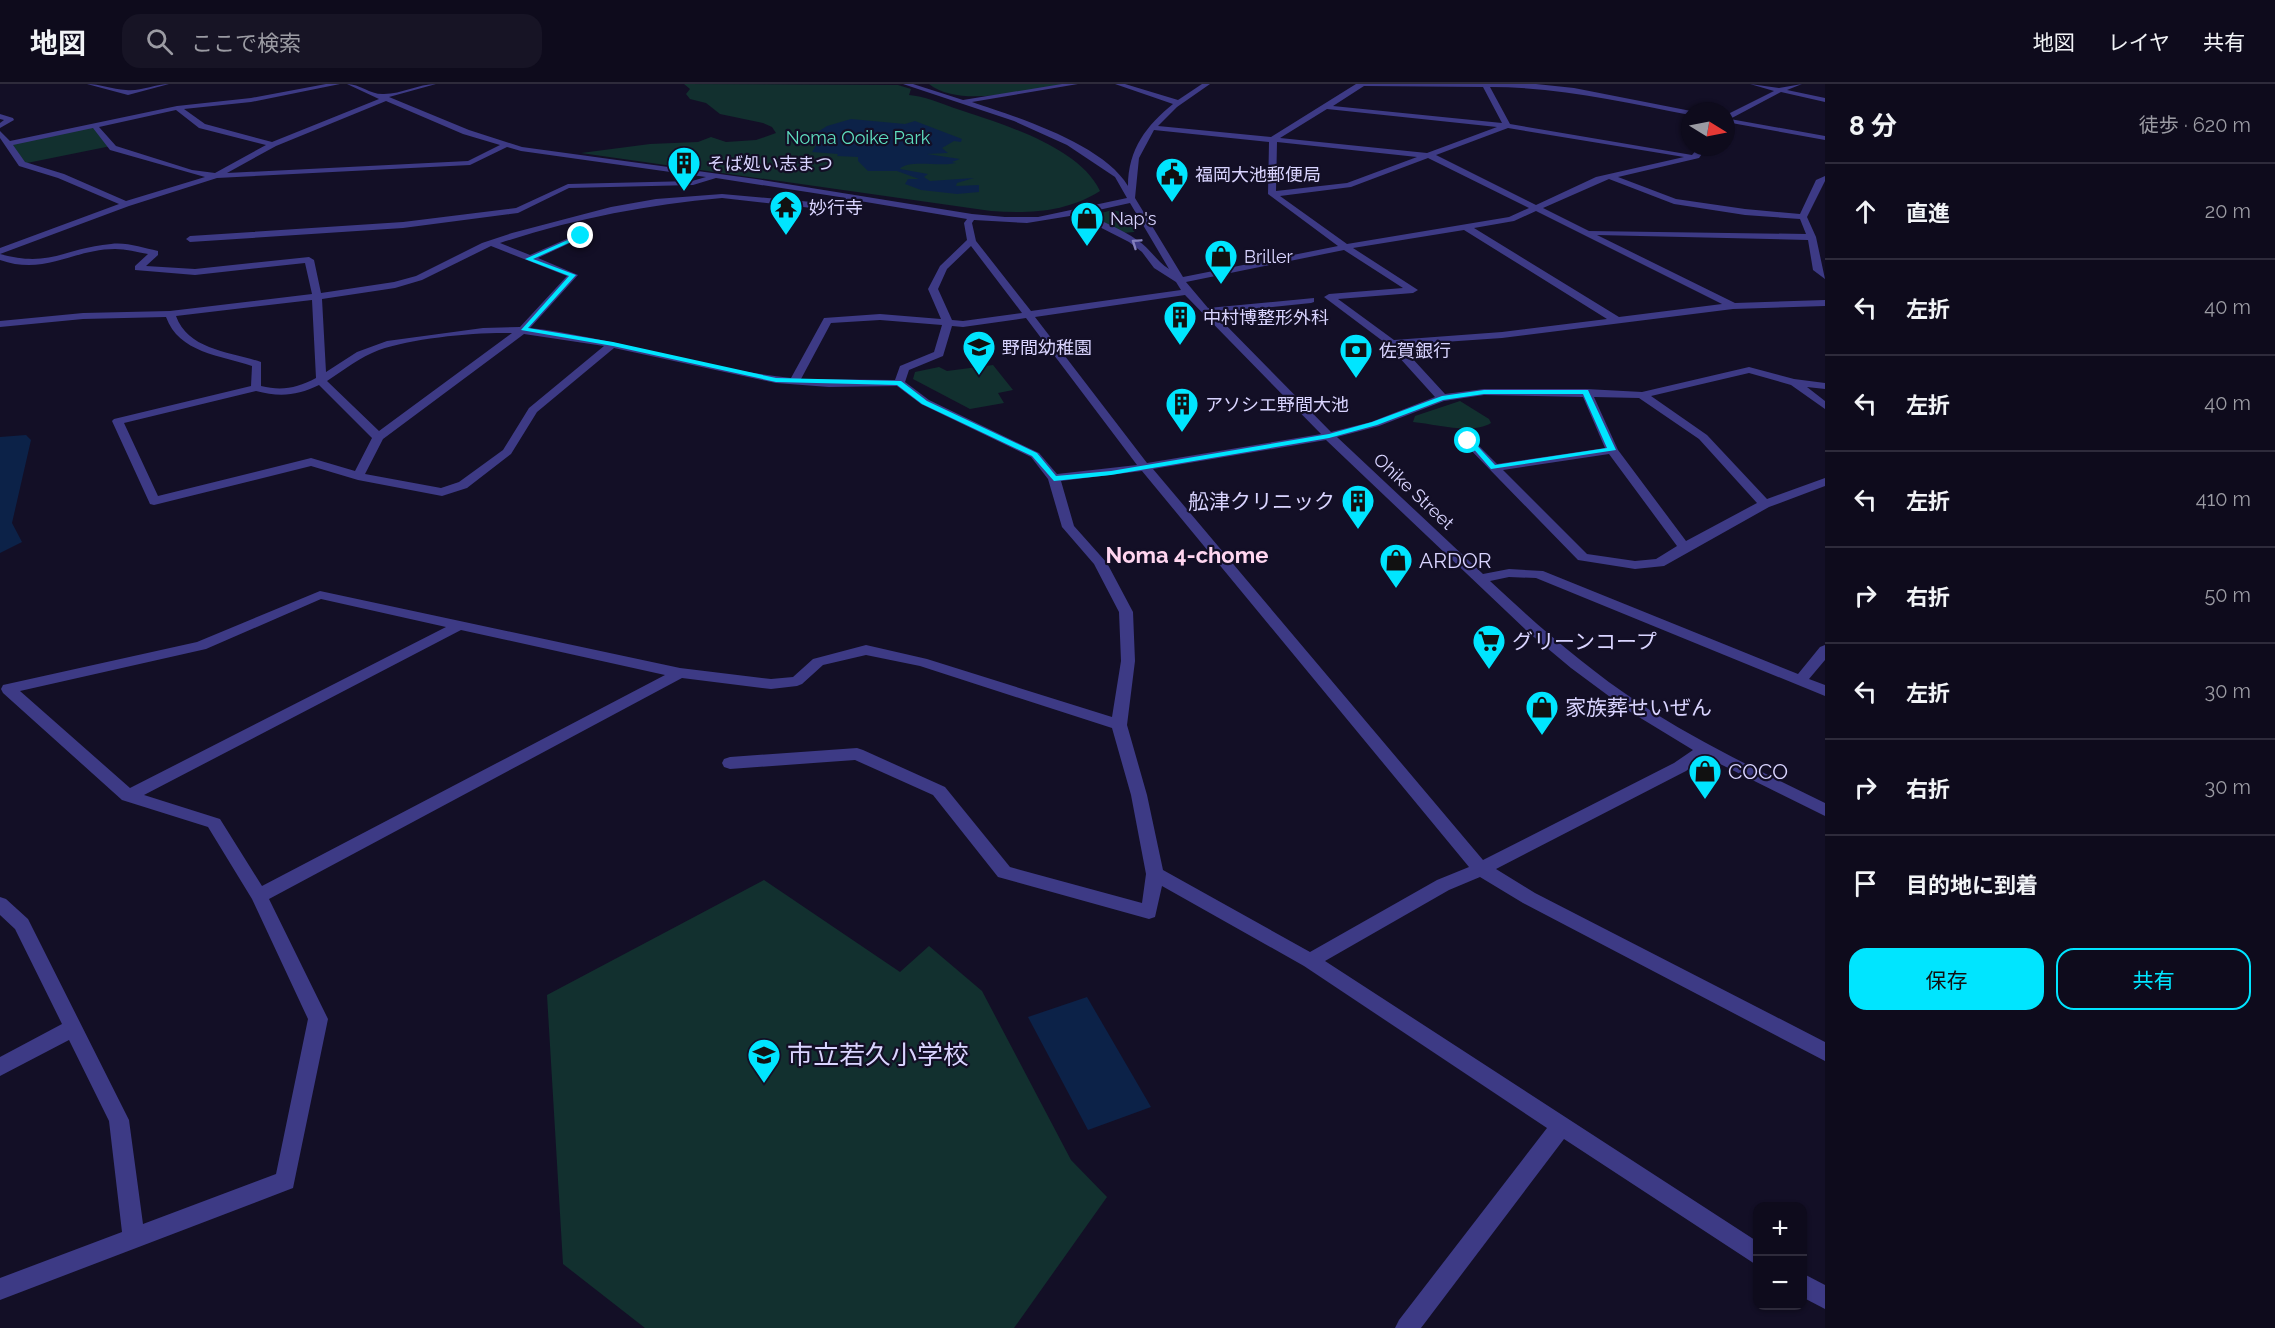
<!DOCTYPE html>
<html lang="ja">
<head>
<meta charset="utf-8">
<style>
	body { margin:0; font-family:Raleway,"Noto Sans JP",sans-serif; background:#171425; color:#f1f3f6 }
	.controls { position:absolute; right:18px; bottom:18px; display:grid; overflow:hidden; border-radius:12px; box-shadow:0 2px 4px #0004 }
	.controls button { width:54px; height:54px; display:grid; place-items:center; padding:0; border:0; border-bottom:2px solid #2e2b3b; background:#0e0b1c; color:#f1f3f6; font:30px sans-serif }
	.compass { position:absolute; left:1681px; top:18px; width:54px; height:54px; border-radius:50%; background:#0e0b1c; box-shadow:0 2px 4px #0004; rotate:100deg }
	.stop { position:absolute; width:18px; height:18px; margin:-14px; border:4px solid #00e5ff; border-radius:50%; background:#fff }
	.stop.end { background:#00e5ff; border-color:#fff; box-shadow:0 2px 6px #0008 }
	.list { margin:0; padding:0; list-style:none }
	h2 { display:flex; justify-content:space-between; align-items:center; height:78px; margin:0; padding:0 24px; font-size:26px }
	h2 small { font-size:20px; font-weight:400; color:#9b9ba3 }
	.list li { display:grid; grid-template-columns:39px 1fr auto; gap:18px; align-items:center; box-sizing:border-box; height:96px; padding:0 24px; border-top:2px solid #2e2b3b }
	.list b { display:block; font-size:22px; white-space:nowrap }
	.list em { font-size:20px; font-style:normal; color:#9b9ba3 }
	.actions { display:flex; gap:12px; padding:18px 24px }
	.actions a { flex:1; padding:14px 0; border:2px solid #00e5ff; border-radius:18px; text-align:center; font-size:21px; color:#00e5ff }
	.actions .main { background:#00e5ff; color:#111 }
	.icon { flex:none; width:33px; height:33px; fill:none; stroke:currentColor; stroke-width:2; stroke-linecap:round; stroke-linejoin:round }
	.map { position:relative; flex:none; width:1825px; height:1244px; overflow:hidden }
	header { display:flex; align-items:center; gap:36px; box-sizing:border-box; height:84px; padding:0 30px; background:#0e0b1c; border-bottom:2px solid #2e2b3b }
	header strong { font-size:28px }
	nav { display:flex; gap:33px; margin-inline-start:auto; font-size:21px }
	.search { width:420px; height:54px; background:#171425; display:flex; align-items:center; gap:15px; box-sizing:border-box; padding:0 21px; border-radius:18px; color:#9b9ba3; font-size:22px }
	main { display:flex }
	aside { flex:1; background:#0e0b1c }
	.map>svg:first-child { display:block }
</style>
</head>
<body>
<header>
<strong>地図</strong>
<div class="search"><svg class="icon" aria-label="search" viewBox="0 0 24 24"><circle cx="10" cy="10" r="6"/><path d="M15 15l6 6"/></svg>ここで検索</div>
<nav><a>地図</a><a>レイヤ</a><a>共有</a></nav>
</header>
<main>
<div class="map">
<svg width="1825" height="1244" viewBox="0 0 1825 1244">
	<rect width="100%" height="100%" fill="#130f26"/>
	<!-- green -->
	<g fill="#12302f">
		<path d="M 684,0 L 898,1 L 911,5 L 909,11 C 924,12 940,19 954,24 C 999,39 1079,62 1100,107 C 1067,128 1029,130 991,127 L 581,69 L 650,60 L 698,58 L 711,53 L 726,58 L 756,56 L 776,49 L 772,43 L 763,39 L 720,30 L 706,19 L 690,15 L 686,10 L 690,5 Z"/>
		<path d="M 929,0 L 1066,0 C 1029,5 960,25 929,0 Z"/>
		<path d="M 94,41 L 111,62 L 22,80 L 8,60 Z"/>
		<path d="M 1112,126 L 1127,129 L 1135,146 L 1134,148 L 1123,149 L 1091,132 Z"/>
		<path d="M 993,281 L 1013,306 L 998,309 L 1004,319 L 970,325 L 913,295 L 915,288 L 939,283 L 947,287 Z"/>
		<path d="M 1460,317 L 1489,335 L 1491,339 C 1472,351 1436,340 1413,338 L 1415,332 Z"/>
		<path d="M 764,796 L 900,888 L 929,862 L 982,907 L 1071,1076 L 1107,1113 L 1014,1244 L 645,1244 L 563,1180 L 547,911 Z"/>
	</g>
	<!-- water -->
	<g fill="#0c2248">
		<path d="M 851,35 L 905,40 L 915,37 L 962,55 L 961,58 L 954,57 L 942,64 L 948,69 L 927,70 L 960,75 L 952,78 L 956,79 C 941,83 907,75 900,85 L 928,90 L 924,93 L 930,97 L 974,94 L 957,99 L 956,102 L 979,101 L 979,108 L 957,110 L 921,106 L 905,100 L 908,95 L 919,95 L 897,87 L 868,87 L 858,77 L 858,73 L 837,72 L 838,70 L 812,68 L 818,58 L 815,57 L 818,53 L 813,51 L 827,42 Z"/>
		<path d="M 26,351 L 31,356 L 12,439 L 22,458 L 0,469 L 0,353 Z"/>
		<path d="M 1087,913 L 1151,1023 L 1088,1046 L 1028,933 Z"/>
	</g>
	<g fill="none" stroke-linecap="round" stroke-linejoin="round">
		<!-- minor -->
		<g fill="#3d3a85" fill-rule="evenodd">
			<path d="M 87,0 C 100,0 112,5 126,6 C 139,8 155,0 169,0 L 128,11 Z"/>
			<path d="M 326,0 L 340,0 L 251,18 L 184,25 L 205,40 L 272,58 L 379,15 L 347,0 C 360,0 371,11 384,10 C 402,10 418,0 436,0 L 389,13 L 469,46 L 522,63 L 756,95 L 972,130 L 1005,133 L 1038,133 L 1127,114 L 1115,93 L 1067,61 L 1014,37 L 903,0 L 913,0 L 963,16 L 1062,0 L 1078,0 L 972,18 C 1017,33 1103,60 1128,102 C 1128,65 1147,41 1173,20 L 1115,0 L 1125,0 L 1178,16 L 1202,0 L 1210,0 L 1177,23 L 1158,42 L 1271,53 L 1356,0 L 1536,0 L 1574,4 L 1691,27 L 1690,31 C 1623,18 1558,3 1490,3 L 1510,40 L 1692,71 L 1699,63 L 1707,63 L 1699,74 L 1618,93 L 1676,115 L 1745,125 L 1800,130 L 1816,96 L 1825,92 L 1825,97 L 1807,133 L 1816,153 L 1825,195 L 1813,186 L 1808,156 L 1597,151 L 1735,219 L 1825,216 L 1825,222 L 1733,225 L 1502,254 L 1400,261 L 1445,310 L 1484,305 L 1586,305 L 1642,308 L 1749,283 L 1794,295 L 1825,299 L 1825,305 L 1807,303 L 1825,317 L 1825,325 L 1791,301 L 1749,289 L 1651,312 L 1707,351 L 1767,415 L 1825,394 L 1825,402 L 1769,423 L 1664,482 L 1635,485 L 1578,476 L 1462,357 L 1468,354 L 1472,355 L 1497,380 L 1605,364 L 1583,313 L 1484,311 L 1444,317 L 1379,342 L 1337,353 L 1483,490 L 1509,485 L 1543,487 L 1798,590 L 1820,563 L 1825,561 L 1825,576 L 1809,595 L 1825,601 L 1825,612 L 1536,494 L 1509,493 L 1490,497 C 1537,541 1585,583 1639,619 C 1698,658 1762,688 1825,719 L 1825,732 L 1706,673 L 1686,687 L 1496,785 L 1535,809 L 1825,958 L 1825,977 L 1523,819 L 1480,793 L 1449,806 L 1325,877 L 1758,1158 L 1758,1182 L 1564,1055 L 1421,1244 L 1395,1244 L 1399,1236 L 1547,1044 L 1304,882 L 1162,802 L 1155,833 L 1149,835 L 998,793 L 933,711 L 855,676 L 730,685 L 724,683 L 722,679 L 724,675 L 730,673 L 857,664 L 863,666 L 945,703 L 1010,783 L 1142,819 L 1146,790 L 1131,711 L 1112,644 L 920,582 L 866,571 L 823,581 L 802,600 L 797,602 L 771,605 L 682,594 L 269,815 L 328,935 L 293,1104 L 0,1216 L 0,1194 L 122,1148 L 109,1037 L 69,956 L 0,992 L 0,973 L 62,940 L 15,845 L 0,831 L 0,813 L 6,815 L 28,835 L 129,1036 L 143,1140 L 276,1090 L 308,935 L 252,815 L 208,743 L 122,716 L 3,609 L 1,605 L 3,601 L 197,558 L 320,507 L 680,584 L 771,595 L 793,593 L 813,575 L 866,561 L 927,575 L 1112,633 L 1121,577 L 1119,528 L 1094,480 L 1062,443 L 1048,395 L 1031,373 L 921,320 L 897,302 L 829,303 L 776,299 L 614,264 L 537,328 L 511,370 L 467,404 L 442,412 L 358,396 L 311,382 L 154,421 L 150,420 L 112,337 L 114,335 L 251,302 L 252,282 C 220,271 179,269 166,233 L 83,235 L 0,243 L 0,237 L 83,229 L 170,227 L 312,210 L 305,179 L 195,191 L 135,186 L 135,182 L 148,170 C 137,168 126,165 115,165 C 73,165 45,192 0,176 L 0,170 C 50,184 65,164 111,160 C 127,158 143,164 158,167 L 158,171 L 146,182 L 195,185 L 309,173 L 314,176 L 321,209 L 394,198 L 416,192 L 482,159 L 512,149 L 611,123 L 656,115 L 722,110 L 812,118 L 843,118 L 846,114 L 716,94 L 693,101 L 569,104 L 518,129 L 403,144 L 190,158 L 186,155 L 190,152 L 403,138 L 516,124 L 568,100 L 692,97 L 706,93 L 521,67 L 507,63 L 470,81 L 217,94 L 129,122 L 0,170 L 0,164 L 119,120 L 58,94 L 19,82 L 0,54 L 0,47 L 10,57 L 177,22 L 251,14 ZM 1364,2 L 1483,3 L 1502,39 L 1333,22 ZM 386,17 L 463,50 L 500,61 L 468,77 L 227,89 L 276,62 ZM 1327,25 L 1497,43 L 1427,69 L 1280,54 ZM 176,26 L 199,44 L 266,61 L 215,89 L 192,86 L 116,62 L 99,43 ZM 93,44 L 110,66 L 205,93 L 126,117 L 64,90 L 25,78 L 13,61 ZM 1508,44 L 1684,73 L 1596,93 L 1536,121 L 1436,71 ZM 1154,46 L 1269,58 L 1268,110 L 1338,162 L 1183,193 L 1135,114 L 1139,74 ZM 1277,58 L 1417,73 L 1347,99 L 1276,107 ZM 1428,74 L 1529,124 L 1509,133 L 1347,160 L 1280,112 L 1351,103 ZM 1609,95 L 1674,120 L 1745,131 L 1800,135 L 1806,150 L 1589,147 L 1543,124 ZM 722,114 L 812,124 L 845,123 L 854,116 L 967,135 L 964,139 L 967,156 L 940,182 L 928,205 L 941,235 L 880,230 L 824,234 L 791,294 C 702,285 618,254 530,244 L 578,191 L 538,174 L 585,152 L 578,150 L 530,171 L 500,159 C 572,135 646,121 722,114 ZM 1130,119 L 1169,185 C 1156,177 1150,164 1137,156 C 1122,145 1102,138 1085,129 ZM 1536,127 L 1722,220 L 1619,233 L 1474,144 L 1514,137 ZM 1076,131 L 1129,158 L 1142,168 L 1154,184 L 1176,198 L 1181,206 L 1031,227 L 976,157 L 972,139 L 974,136 L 1027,139 ZM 1464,146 L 1607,235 L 1502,248 L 1394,256 L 1338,215 L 1413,209 L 1418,206 L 1353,164 ZM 491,162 L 567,192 L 520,243 L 483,244 L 387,257 L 357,268 L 326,288 L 322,215 L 395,204 L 422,196 ZM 971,162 L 1022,229 L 963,237 L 952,236 L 938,205 L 947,185 ZM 1344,166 L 1403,204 L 1329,210 L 1324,213 L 1388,261 L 1435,313 L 1371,338 L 1331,348 L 1214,229 L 1311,219 L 1314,218 L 1314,214 L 1208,224 L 1186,198 ZM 1185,211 L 1321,350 L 1147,379 L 1035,233 ZM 312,216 L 316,294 C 297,304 282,307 261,302 L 261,278 C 231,268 188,266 176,232 ZM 1026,234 L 1137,381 L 1057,390 L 1039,369 L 929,316 L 905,298 L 909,286 L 943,272 L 952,242 L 963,243 ZM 880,236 L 942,241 L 934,268 L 900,282 L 895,296 L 801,295 L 831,239 ZM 512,249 L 379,347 L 327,297 C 344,286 360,273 379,266 C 412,254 476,248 512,249 ZM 524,250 L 604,262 L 529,324 L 503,366 L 459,398 L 441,404 L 365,390 L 383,355 ZM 319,301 L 372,354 L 355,387 L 311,374 L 158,412 L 124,339 L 256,307 C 279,313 297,312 319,301 ZM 1594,313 L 1639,314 L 1699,355 L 1757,419 L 1686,457 L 1618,366 ZM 1326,356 L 1528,548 L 1571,584 L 1629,627 L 1693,666 L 1674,679 L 1483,776 L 1153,385 ZM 1609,370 L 1677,462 L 1656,475 L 1635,477 L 1587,470 L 1503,386 ZM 1142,387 L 1469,783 L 1437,796 L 1310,868 L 1163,786 L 1147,711 L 1127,641 L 1135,577 L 1133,528 L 1107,479 L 1074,442 L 1061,397 ZM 321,515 L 446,543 L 130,704 L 20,607 L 206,565 ZM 461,546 L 665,591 L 262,802 L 220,735 L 144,711 Z"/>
			<path d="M 1750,0 L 1779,4 L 1802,0 L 1787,6 L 1825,14 L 1825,18 L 1781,8 L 1730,35 L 1825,52 L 1825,56 L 1726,38 L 1726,31 L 1774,7 Z"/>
			<path d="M 0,30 L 13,34 L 14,36 L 0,44 L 0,39 L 4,36 L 0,35 Z"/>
			<path d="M 1802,1189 L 1825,1201 L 1825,1225 L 1802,1213 Z"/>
		</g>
	</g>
	<!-- one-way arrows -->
	<defs><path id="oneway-chevron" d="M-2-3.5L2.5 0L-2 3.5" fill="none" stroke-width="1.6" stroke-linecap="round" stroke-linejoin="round" transform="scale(1.5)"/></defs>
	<use stroke="#837fbc" href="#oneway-chevron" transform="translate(1136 159) rotate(-146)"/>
	<!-- route -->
	<path fill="#00e5ff" d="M 579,151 L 584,152 L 533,175 L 576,191 L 528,244 L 613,258 L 776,294 L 901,297 L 927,317 L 1037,369 L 1056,392 L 1111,387 L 1329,350 L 1372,338 L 1442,312 L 1484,306 L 1588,306 L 1616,366 L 1491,385 L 1465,355 L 1471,355 L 1495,381 L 1607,364 L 1583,310 L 1484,310 L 1443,316 L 1377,341 L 1329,354 L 1111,391 L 1054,397 L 1032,372 L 922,320 L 897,301 L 776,298 L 613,262 L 521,246 L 569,192 L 525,175 Z"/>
	<!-- icons -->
	<defs>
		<symbol id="building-pin" viewBox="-11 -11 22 30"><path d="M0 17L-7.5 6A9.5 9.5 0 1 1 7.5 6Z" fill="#00e5ff" stroke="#130f26"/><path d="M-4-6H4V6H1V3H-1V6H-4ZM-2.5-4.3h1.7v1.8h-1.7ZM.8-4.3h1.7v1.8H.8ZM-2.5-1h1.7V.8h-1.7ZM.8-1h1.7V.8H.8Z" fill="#111"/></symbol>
		<symbol id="civic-pin" viewBox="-11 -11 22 30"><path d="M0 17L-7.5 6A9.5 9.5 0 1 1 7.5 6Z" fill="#00e5ff" stroke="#130f26"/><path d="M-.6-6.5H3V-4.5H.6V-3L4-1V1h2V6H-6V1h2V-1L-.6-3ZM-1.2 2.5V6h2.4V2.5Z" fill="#111"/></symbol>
		<symbol id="temple-pin" viewBox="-11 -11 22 30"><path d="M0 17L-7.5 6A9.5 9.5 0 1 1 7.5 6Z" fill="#00e5ff" stroke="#130f26"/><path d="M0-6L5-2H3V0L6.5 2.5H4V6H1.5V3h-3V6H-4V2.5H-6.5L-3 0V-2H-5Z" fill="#111"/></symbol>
		<symbol id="shop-pin" viewBox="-11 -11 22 30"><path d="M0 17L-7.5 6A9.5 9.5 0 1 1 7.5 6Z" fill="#00e5ff" stroke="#130f26"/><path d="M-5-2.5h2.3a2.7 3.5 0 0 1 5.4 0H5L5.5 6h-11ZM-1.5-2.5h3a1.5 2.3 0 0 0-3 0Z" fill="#111"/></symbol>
		<symbol id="school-pin" viewBox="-11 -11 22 30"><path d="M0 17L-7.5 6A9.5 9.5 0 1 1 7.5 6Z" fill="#00e5ff" stroke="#130f26"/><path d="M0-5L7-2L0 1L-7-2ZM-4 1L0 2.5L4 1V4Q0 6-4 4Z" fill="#111"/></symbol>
		<symbol id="bank-pin" viewBox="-11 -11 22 30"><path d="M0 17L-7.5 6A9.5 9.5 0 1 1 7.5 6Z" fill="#00e5ff" stroke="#130f26"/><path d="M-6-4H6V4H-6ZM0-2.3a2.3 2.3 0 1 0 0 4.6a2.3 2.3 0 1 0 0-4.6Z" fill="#111"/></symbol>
		<symbol id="supermarket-pin" viewBox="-11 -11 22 30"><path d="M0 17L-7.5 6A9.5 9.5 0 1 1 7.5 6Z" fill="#00e5ff" stroke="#130f26"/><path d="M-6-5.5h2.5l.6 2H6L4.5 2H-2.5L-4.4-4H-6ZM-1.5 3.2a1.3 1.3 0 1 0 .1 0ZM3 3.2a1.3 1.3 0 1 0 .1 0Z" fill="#111"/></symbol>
	</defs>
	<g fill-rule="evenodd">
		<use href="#building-pin" x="665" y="60" width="38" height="52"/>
		<use href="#civic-pin" x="1153" y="71" width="38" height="52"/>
		<use href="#temple-pin" x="767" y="104" width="38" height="52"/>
		<use href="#shop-pin" x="1068" y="115" width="38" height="52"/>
		<use href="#shop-pin" x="1202" y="153" width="38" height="52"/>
		<use href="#building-pin" x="1161" y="214" width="38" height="52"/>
		<use href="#school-pin" x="960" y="244" width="38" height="52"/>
		<use href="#bank-pin" x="1337" y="247" width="38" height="52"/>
		<use href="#building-pin" x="1163" y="301" width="38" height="52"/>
		<use href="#building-pin" x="1339" y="398" width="38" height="52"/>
		<use href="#shop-pin" x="1377" y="457" width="38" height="52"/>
		<use href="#supermarket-pin" x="1470" y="538" width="38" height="52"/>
		<use href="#shop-pin" x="1523" y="604" width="38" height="52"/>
		<use href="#shop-pin" x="1686" y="668" width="38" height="52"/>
		<use href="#school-pin" x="745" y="952" width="38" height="52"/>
	</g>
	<g text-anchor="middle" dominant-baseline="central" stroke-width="4.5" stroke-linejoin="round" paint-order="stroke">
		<!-- far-park labels -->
		<g font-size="18" fill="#5fe0c0" stroke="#130f26">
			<text x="858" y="53">Noma Ooike Park</text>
		</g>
		<!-- far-poi labels -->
		<g font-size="18" fill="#d9d4ff" stroke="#130f26" text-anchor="start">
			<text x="707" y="79">そば処い志まつ</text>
			<text x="1195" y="90">福岡大池郵便局</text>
			<text x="809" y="123">妙行寺</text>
			<text x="1110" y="134">Nap's</text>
			<text x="1244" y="172">Briller</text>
			<text x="1203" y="233">中村博整形外科</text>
			<text x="1002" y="263">野間幼稚園</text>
			<text x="1379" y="266">佐賀銀行</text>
			<text x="1205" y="320">アソシエ野間大池</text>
		</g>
		<!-- far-street labels -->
		<g font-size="18" fill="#d9d4ff" stroke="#130f26">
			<text transform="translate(1414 407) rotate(43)">Ohike Street</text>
		</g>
		<!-- poi labels -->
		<g font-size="21" fill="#d9d4ff" stroke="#130f26" text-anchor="start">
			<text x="1335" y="417" text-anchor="end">舩津クリニック</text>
			<text x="1419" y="476">ARDOR</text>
			<text x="1512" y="557">グリーンコープ</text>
			<text x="1565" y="623">家族葬せいぜん</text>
			<text x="1728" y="687">COCO</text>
		</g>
		<!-- neighbourhood labels -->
		<g font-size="22" font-weight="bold" fill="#ffd6f0" stroke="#130f26">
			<text x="1187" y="471">Noma 4-chome</text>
		</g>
		<!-- near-poi labels -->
		<g font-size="26" fill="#d9d4ff" stroke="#130f26" text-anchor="start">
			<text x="787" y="971">市立若久小学校</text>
		</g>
	</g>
</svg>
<div class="controls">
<button>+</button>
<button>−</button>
</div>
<svg class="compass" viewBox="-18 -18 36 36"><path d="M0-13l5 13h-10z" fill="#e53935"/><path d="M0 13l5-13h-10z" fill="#9b9ba3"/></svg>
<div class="stop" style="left:1468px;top:357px"></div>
<div class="stop end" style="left:581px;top:152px"></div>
</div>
<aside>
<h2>8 分<small>徒歩 · 620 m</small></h2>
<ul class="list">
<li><svg class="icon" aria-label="ahead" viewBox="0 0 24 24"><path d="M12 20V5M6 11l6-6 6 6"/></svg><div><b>直進</b></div><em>20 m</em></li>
<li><svg class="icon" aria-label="left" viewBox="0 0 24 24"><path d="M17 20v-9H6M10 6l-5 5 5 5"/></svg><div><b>左折</b></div><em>40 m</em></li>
<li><svg class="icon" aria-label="left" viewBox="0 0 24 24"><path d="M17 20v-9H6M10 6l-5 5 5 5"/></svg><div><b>左折</b></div><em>40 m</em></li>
<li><svg class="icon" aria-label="left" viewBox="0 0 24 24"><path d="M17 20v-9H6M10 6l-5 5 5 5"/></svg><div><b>左折</b></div><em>410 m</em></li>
<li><svg class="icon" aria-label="right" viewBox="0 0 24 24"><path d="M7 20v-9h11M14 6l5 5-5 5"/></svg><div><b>右折</b></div><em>50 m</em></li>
<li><svg class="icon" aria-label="left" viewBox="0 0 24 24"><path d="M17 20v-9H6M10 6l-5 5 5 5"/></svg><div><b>左折</b></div><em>30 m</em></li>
<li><svg class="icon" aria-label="right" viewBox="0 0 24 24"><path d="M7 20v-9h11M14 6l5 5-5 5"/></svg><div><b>右折</b></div><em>30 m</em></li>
<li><svg class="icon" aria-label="arrive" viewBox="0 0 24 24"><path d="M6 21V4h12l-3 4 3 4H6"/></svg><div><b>目的地に到着</b></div></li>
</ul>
<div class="actions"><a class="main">保存</a><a>共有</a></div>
</aside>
</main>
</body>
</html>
